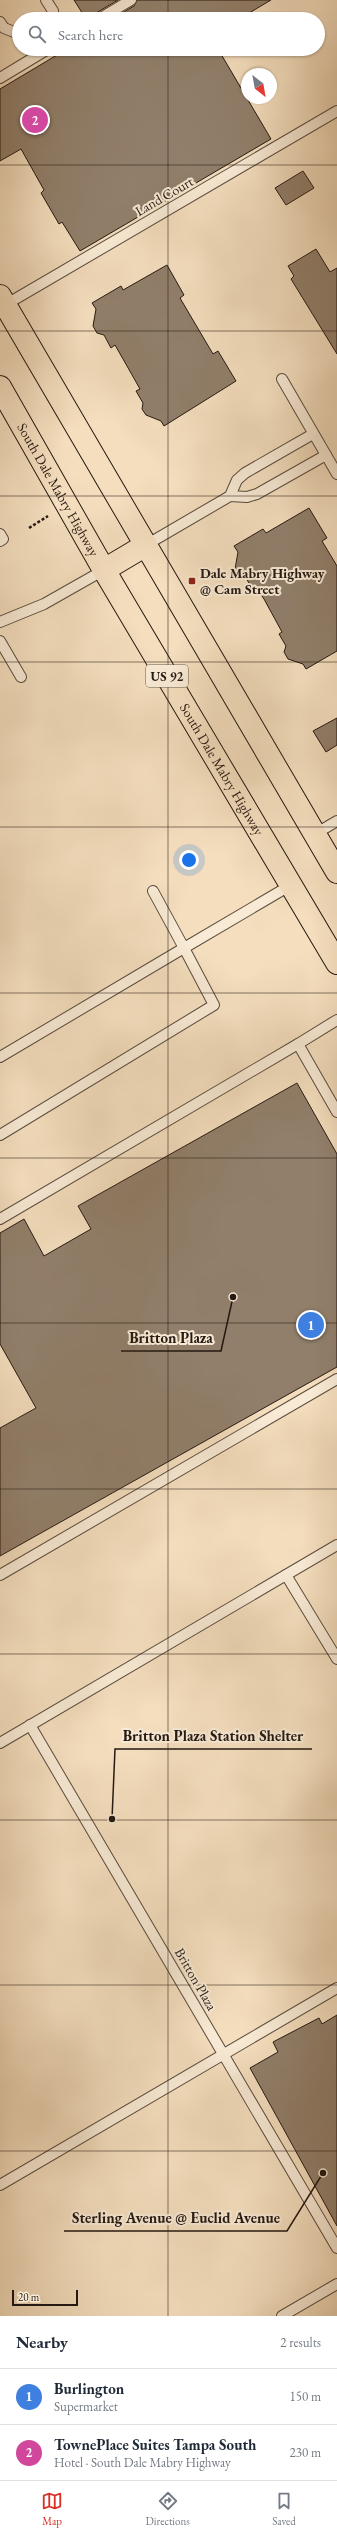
<!DOCTYPE html>
<html lang="en">
<head>
<meta charset="utf-8">
<style>
	body { margin:0; font-family:"EB Garamond",serif; background:#f2f2f3; color:#1f2937 }
	.compass { position:absolute; left:241px; top:68px; width:36px; height:36px; border-radius:50%; background:#fff; box-shadow:0 1px 3px #0004; rotate:149deg }
	.scale { position:absolute; left:12px; bottom:10px; width:66px; box-sizing:border-box; padding-left:4px; border:2px solid #251912; border-top:0; font-size:11px; line-height:14px; white-space:nowrap; color:#251912; -webkit-text-stroke:3px #f8ead5; paint-order:stroke }
	.you { position:absolute; left:189px; top:860px; width:14px; height:14px; margin:-10px; border:3px solid #fff; border-radius:50%; background:#1a73e8; box-shadow:0 0 0 6px #1a73e833 }
	.badge { display:grid; place-items:center; width:26px; height:26px; border-radius:50%; background:#d93025; color:#fff; font-size:13px; font-weight:700 }
	.pin { position:absolute; translate:-50% -50%; border:2px solid #fff; box-shadow:0 1px 4px #0006 }
	.list { margin:0; padding:0; list-style:none }
	h2 { display:flex; justify-content:space-between; align-items:center; height:52px; margin:0; padding:0 16px; font-size:17px }
	h2 small { font-size:13px; font-weight:400; color:#747a83 }
	.list li { display:grid; grid-template-columns:26px 1fr auto; gap:12px; align-items:center; box-sizing:border-box; height:56px; padding:0 16px; border-top:1px solid #e0e1e3 }
	.list b { display:block; font-size:15px; white-space:nowrap }
	.list p { margin:0; font-size:13px; white-space:nowrap; color:#747a83 }
	.list em { font-size:13px; font-style:normal; color:#747a83 }
	.icon { flex:none; width:22px; height:22px; fill:none; stroke:currentColor; stroke-width:2; stroke-linecap:round; stroke-linejoin:round }
	.map { position:relative; flex:none; width:337px; height:2316px; overflow:hidden }
	.search { position:absolute; background:#fff; box-shadow:0 1px 3px #0004; left:12px; right:12px; top:12px; height:44px; display:flex; align-items:center; gap:10px; box-sizing:border-box; padding:0 14px; border-radius:22px; color:#747a83; font-size:15px }
	.sheet { height:164px; background:#fff }
	nav { display:flex; justify-content:space-around; align-items:center; box-sizing:border-box; height:56px; border-top:1px solid #e0e1e3; background:#fff; font-size:11px; color:#747a83 }
	nav a { display:grid; justify-items:center; gap:2px }
	nav .on { color:#d93025 }
	.map>svg:first-child { display:block }
</style>
</head>
<body>
<div class="map">
<svg width="337" height="2316" viewBox="0 0 337 2316">
	<rect width="100%" height="100%" fill="#f4debe"/>
	<filter id="stains"><feTurbulence type="fractalNoise" baseFrequency=".005" numOctaves="4"/><feColorMatrix values="0 0 0 0 .2 0 0 0 0 .09 0 0 0 0 .02 0 0 0 .5 -.17"/></filter>
	<radialGradient id="worn" r=".72"><stop offset=".6" stop-color="#630" stop-opacity="0"/><stop offset="1" stop-color="#630" stop-opacity=".3"/></radialGradient>
	<!-- building -->
	<g fill="#917f6b" stroke="#251912">
		<path d="M 74,0 L 118,0 L 96,13 L 93,19 L 86,19 Z"/>
		<path d="M 137,0 L 271,0 L 239,19 L 112,19 L 134,6 Z"/>
		<path d="M 67,49 L 218,49 L 271,139 L 80,251 L 62,222 L 59,224 L 41,193 L 44,190 L 21,149 L 0,161 L 0,89 Z"/>
		<path d="M 303,171 L 314,188 L 286,205 L 275,188 Z"/>
		<path d="M 316,249 L 330,272 L 337,268 L 337,354 L 291,279 L 294,276 L 288,266 Z"/>
		<path d="M 167,265 L 184,295 L 180,298 L 213,354 L 218,351 L 236,381 L 164,426 L 161,421 L 146,415 L 142,409 L 143,403 L 136,391 L 140,389 L 127,366 L 115,345 L 111,348 L 104,335 L 97,333 L 93,326 L 96,309 L 92,303 L 121,286 L 123,290 Z"/>
		<path d="M 309,508 L 327,538 L 322,541 L 337,566 L 337,651 L 306,669 L 303,664 L 288,659 L 284,652 L 286,646 L 279,634 L 282,632 L 264,599 L 257,589 L 253,590 L 246,578 L 239,576 L 235,569 L 238,552 L 234,546 L 263,529 L 266,533 Z"/>
		<path d="M 337,718 L 337,745 L 326,752 L 313,731 Z"/>
		<path d="M 297,1083 L 337,1154 L 337,1367 L 0,1556 L 0,1428 L 36,1408 L 0,1344 L 0,1233 L 24,1219 L 44,1256 L 91,1229 L 78,1206 Z"/>
		<path d="M 337,2015 L 337,2226 L 250,2068 L 278,2052 L 273,2042 L 319,2018 L 322,2024 Z"/>
	</g>
	<g fill="none" stroke-linecap="round" stroke-linejoin="round">
		<defs>
			<g id="lane">
				<path d="M 46,0 L 53,11 L 50,19"/>
				<path d="M 99,19 L 131,0"/>
				<path d="M 0,22 L 4,28 L 19,34"/>
				<path d="M 0,78 L 48,49"/>
				<path d="M 5,305 L 337,111"/>
				<path d="M 282,379 L 337,474"/>
				<path d="M 230,496 L 247,497 L 257,494 L 326,455"/>
				<path d="M 0,534 L 3,539 L 0,541"/>
				<path d="M 146,545 L 230,496 L 237,480 L 245,473 L 313,434"/>
				<path d="M 0,622 L 44,604 L 104,570"/>
				<path d="M 0,641 L 21,677"/>
				<path d="M 315,834 L 337,821"/>
				<path d="M 153,891 L 184,948 L 291,885"/>
				<path d="M 298,1044 L 337,1020"/>
				<path d="M 0,1057 L 184,948 L 214,1005 L 0,1135"/>
				<path d="M 0,1219 L 298,1044 L 337,1112"/>
				<path d="M 0,1575 L 337,1379"/>
				<path d="M 286,1575 L 337,1659"/>
				<path d="M 30,1725 L 337,2248"/>
				<path d="M 0,1743 L 337,1545"/>
				<path d="M 0,2185 L 337,1988"/>
				<path d="M 282,2316 L 337,2284"/>
			</g>
			<g id="primary">
				<path d="M 0,296 L 337,872"/>
				<path id="s1" d="M 0,387 L 104,570 L 337,963"/>
				<path d="M 104,570 L 146,545"/>
			</g>
		</defs>
		<!-- lane casing -->
		<use href="#lane" stroke="#594a3d" stroke-width="12"/>
		<!-- primary casing -->
		<use href="#primary" stroke="#251912" stroke-width="24"/>
		<!-- path -->
		<path stroke="#251912" stroke-width="2.5" stroke-dasharray="3 2" stroke-linecap="butt" d="M 29,528 L 48,516"/>
		<!-- lane -->
		<use href="#lane" stroke="#f8ead5" stroke-width="10"/>
		<!-- primary -->
		<use href="#primary" stroke="#f4debe" stroke-width="22"/>
	</g>
	<!-- grid -->
	<path fill="none" stroke="#251912" stroke-width="1" stroke-opacity="0.55" d="M 168,0 L 168,19M 168,49 L 168,2316M 0,165 L 337,165M 0,331 L 337,331M 0,496 L 337,496M 0,662 L 337,662M 0,827 L 337,827M 0,993 L 337,993M 0,1158 L 337,1158M 0,1323 L 337,1323M 0,1489 L 337,1489M 0,1654 L 337,1654M 0,1820 L 337,1820M 0,1985 L 337,1985M 0,2151 L 337,2151"/>
	<!-- markers -->
	<rect fill="#8f2418" stroke="#f8ead5" stroke-width="1.5" x="188" y="577" width="8" height="8" rx="2"/>
	<g text-anchor="middle" dominant-baseline="central" stroke-width="4" stroke-linejoin="round" paint-order="stroke">
		<!-- shield labels -->
		<rect fill="#f8ead5" stroke="#64584c" stroke-width="1" x="146" y="665" width="42" height="22" rx="3"/>
		<g font-size="13" font-weight="bold" fill="#251912">
			<text x="167" y="676">US 92</text>
		</g>
		<!-- street labels -->
		<g font-size="14" fill="#251912" stroke="#f8ead5">
			<text transform="translate(164 196) rotate(-30)">Land Court</text>
			<text stroke="none"><textPath href="#s1" startOffset="118">South Dale Mabry Highway</textPath></text>
			<text stroke="none"><textPath href="#s1" startOffset="442">South Dale Mabry Highway</textPath></text>
			<text transform="translate(196 1979) rotate(60)">Britton Plaza</text>
		</g>
		<!-- poi labels -->
		<g font-size="14" font-weight="bold" fill="#251912" stroke="#f8ead5" text-anchor="start">
			<text x="200" y="573">Dale Mabry Highway<tspan x="200" dy="16">@ Cam Street</tspan></text>
		</g>
	</g>
	<!-- callouts -->
	<path fill="none" stroke="#251912" stroke-width="1.5" d="M233 1297L221 1351H121M112 1819L115 1749H312M323 2173L287 2231H64"/>
	<g fill="#251912" stroke="#f8ead5" stroke-width="1.5">
		<circle cx="233" cy="1297" r="4"/>
		<circle cx="112" cy="1819" r="4"/>
		<circle cx="323" cy="2173" r="4"/>
	</g>
	<g font-size="15" text-anchor="middle" font-weight="bold" fill="#251912" stroke="#f8ead5" stroke-width="4" stroke-linejoin="round" paint-order="stroke">
		<text x="171" y="1343">Britton Plaza</text>
		<text x="213" y="1741">Britton Plaza Station Shelter</text>
		<text x="176" y="2223">Sterling Avenue @ Euclid Avenue</text>
	</g>
	<rect width="100%" height="100%" filter="url(#stains)"/>
	<rect width="100%" height="100%" fill="url(#worn)"/>
</svg>
<svg class="compass" viewBox="-18 -18 36 36"><path d="M0-13l5 13h-10z" fill="#e53935"/><path d="M0 13l5-13h-10z" fill="#747a83"/></svg>
<div class="scale">20 m</div>
<div class="you"></div>
<div class="pin badge" style="left:311px;top:1325px;background:#3f7fe0">1</div>
<div class="pin badge" style="left:35px;top:120px;background:#d1479c">2</div>
<div class="search"><svg class="icon" aria-label="search" viewBox="0 0 24 24"><circle cx="10" cy="10" r="6"/><path d="M15 15l6 6"/></svg>Search here</div>
</div>
<section class="sheet">
<h2>Nearby<small>2 results</small></h2>
<ul class="list">
<li><span class="badge" style="background:#3f7fe0">1</span><div><b>Burlington</b><p>Supermarket</p></div><em>150 m</em></li>
<li><span class="badge" style="background:#d1479c">2</span><div><b>TownePlace Suites Tampa South</b><p>Hotel · South Dale Mabry Highway</p></div><em>230 m</em></li>
</ul>
</section>
<nav>
<a class="on"><svg class="icon" aria-label="map" viewBox="0 0 24 24"><path d="M3 6l6-2 6 2 6-2v14l-6 2-6-2-6 2zM9 4v14M15 6v14"/></svg>Map</a>
<a><svg class="icon" aria-label="directions" viewBox="0 0 24 24"><path d="M12 3l9 9-9 9-9-9zM9 14v-3h6M13 9l2 2-2 2"/></svg>Directions</a>
<a><svg class="icon" aria-label="saved" viewBox="0 0 24 24"><path d="M7 4h10v16l-5-4-5 4z"/></svg>Saved</a>
</nav>
</body>
</html>
